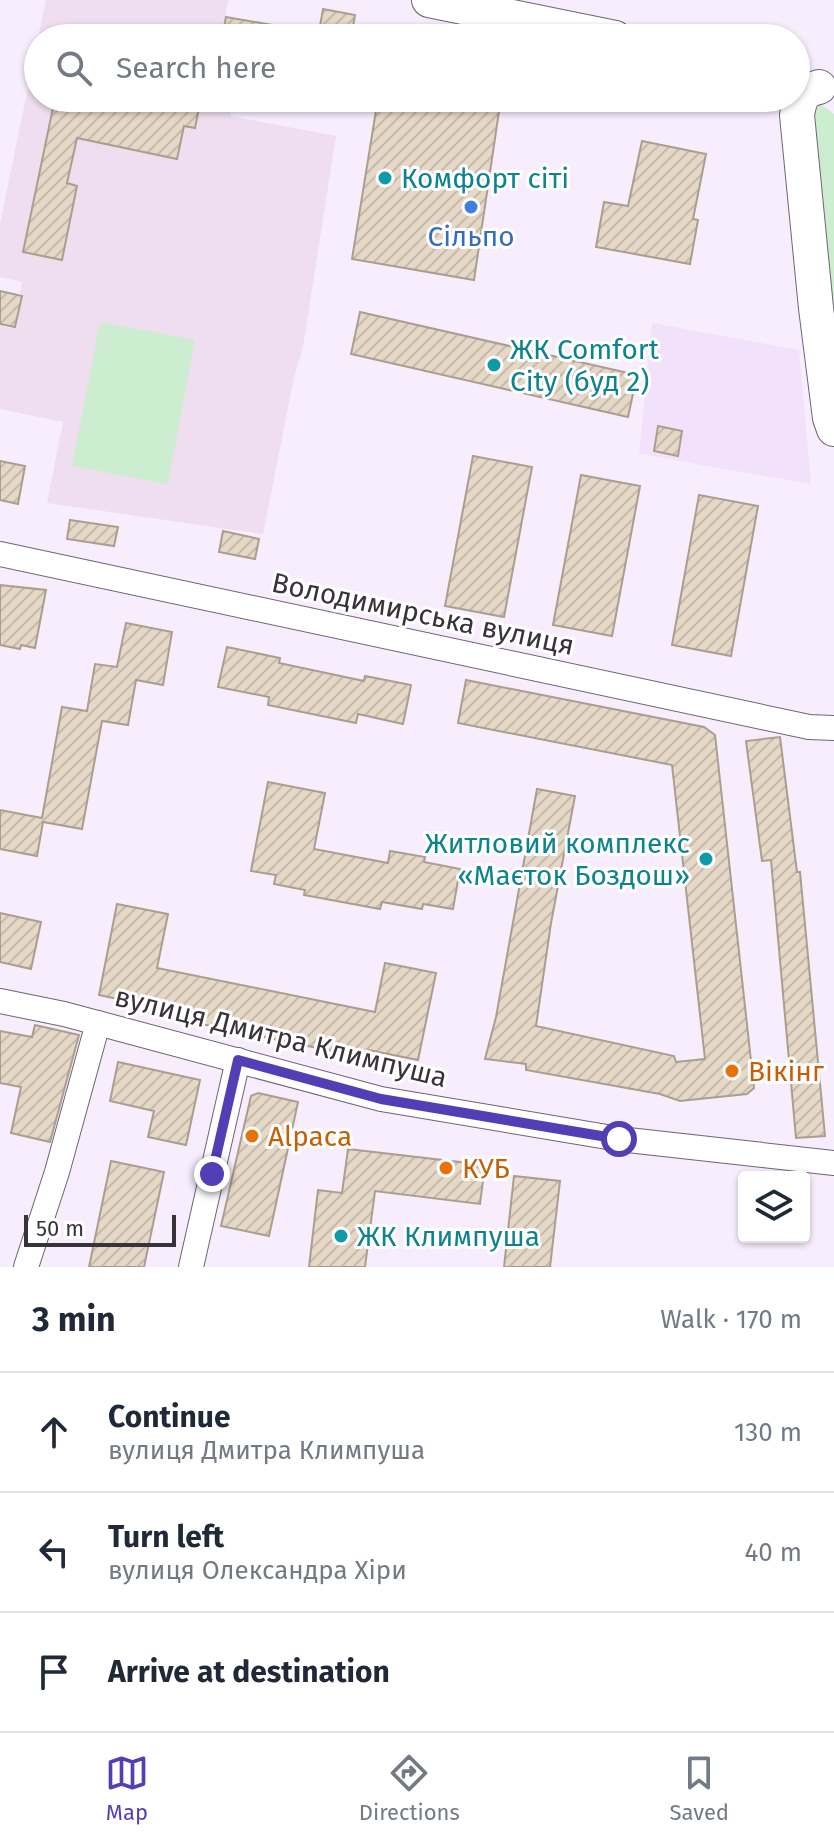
<!DOCTYPE html>
<html lang="en">
<head>
<meta charset="utf-8">
<style>
	body { margin:0; font-family:"Fira Sans",sans-serif; background:#f2f2f3; color:#1f2937 }
	.controls { position:absolute; right:24px; bottom:24px; display:grid; overflow:hidden; border-radius:8px; box-shadow:0 2px 6px #0004 }
	.controls button { width:72px; height:72px; display:grid; place-items:center; padding:0; border:0; border-bottom:2px solid #e0e1e3; background:#fff; color:#1f2937; font:40px sans-serif }
	.scale { position:absolute; left:24px; bottom:20px; width:152px; box-sizing:border-box; padding-left:8px; border:4px solid #38333b; border-top:0; font-size:22px; line-height:28px; white-space:nowrap; color:#38333b; -webkit-text-stroke:6px #fff; paint-order:stroke }
	.stop { position:absolute; width:24px; height:24px; margin:-18px; border:6px solid #523fb6; border-radius:50%; background:#fff }
	.stop.end { background:#523fb6; border-color:#fff; box-shadow:0 2px 8px #0008 }
	.list { margin:0; padding:0; list-style:none }
	h2 { display:flex; justify-content:space-between; align-items:center; height:104px; margin:0; padding:0 32px; font-size:34px }
	h2 small { font-size:26px; font-weight:400; color:#747a83 }
	.list li { display:grid; grid-template-columns:52px 1fr auto; gap:24px; align-items:center; box-sizing:border-box; height:120px; padding:0 32px; border-top:2px solid #e0e1e3 }
	.list b { display:block; font-size:30px; white-space:nowrap }
	.list p { margin:0; font-size:26px; white-space:nowrap; color:#747a83 }
	.list em { font-size:26px; font-style:normal; color:#747a83 }
	.icon { flex:none; width:44px; height:44px; fill:none; stroke:currentColor; stroke-width:2; stroke-linecap:round; stroke-linejoin:round }
	.map { position:relative; flex:none; width:834px; height:1267px; overflow:hidden }
	.search { position:absolute; background:#fff; box-shadow:0 2px 6px #0004; left:24px; right:24px; top:24px; height:88px; display:flex; align-items:center; gap:20px; box-sizing:border-box; padding:0 28px; border-radius:44px; color:#747a83; font-size:30px }
	.sheet { height:464px; background:#fff }
	nav { display:flex; justify-content:space-around; align-items:center; box-sizing:border-box; height:112px; border-top:2px solid #e0e1e3; background:#fff; font-size:22px; color:#747a83 }
	nav a { display:grid; justify-items:center; gap:4px }
	nav .on { color:#523fb6 }
	.map>svg:first-child { display:block }
</style>
</head>
<body>
<div class="map">
<svg width="834" height="1267" viewBox="0 0 834 1267">
	<defs>
		<pattern id="building-hatch" width="6" height="6" patternUnits="userSpaceOnUse" patternTransform="scale(2)"><rect width="6" height="6" fill="#e6d8c7"/><path d="M-1 1l2-2M0 6l6-6M5 7l2-2" fill="none" stroke="#c6baac"/></pattern>
	</defs>
	<rect width="100%" height="100%" fill="#f7edfd"/>
	<!-- built -->
	<path fill="#f1e1fb" d="M 652,323 L 799,350 L 811,484 L 639,454 Z"/>
	<!-- education -->
	<path fill="#efdeef" d="M 46,0 L 228,0 L 222,38 L 38,38 L 38,98 L 229,98 L 231,116 L 336,136 L 303,347 L 294,377 L 263,534 L 47,503 L 63,422 L 0,409 L 0,326 L 16,329 L 23,295 L 20,294 L 22,282 L 0,277 L 0,224 Z"/>
	<!-- green -->
	<g fill="#ccedcf">
		<path d="M 822,105 L 834,114 L 834,365 L 811,156 L 815,107 Z"/>
		<path d="M 100,322 L 195,340 L 168,484 L 72,466 Z"/>
	</g>
	<!-- building -->
	<g fill="url(#building-hatch)" stroke="#ab9e8e" stroke-width="2">
		<path d="M 323,9 L 355,15 L 351,38 L 318,38 Z"/>
		<path d="M 226,17 L 296,29 L 295,38 L 222,38 Z"/>
		<path d="M 55,98 L 201,98 L 195,128 L 184,126 L 177,159 L 77,138 L 67,183 L 77,186 L 62,260 L 23,252 Z"/>
		<path d="M 378,98 L 501,98 L 474,280 L 352,259 Z"/>
		<path d="M 642,141 L 706,154 L 693,219 L 698,220 L 690,264 L 596,247 L 604,202 L 628,206 Z"/>
		<path d="M 0,291 L 22,296 L 15,327 L 0,324 Z"/>
		<path d="M 360,312 L 637,375 L 628,417 L 351,354 Z"/>
		<path d="M 658,426 L 682,431 L 678,456 L 654,451 Z"/>
		<path d="M 473,456 L 532,467 L 504,617 L 445,606 Z"/>
		<path d="M 0,461 L 25,466 L 18,504 L 0,500 Z"/>
		<path d="M 581,475 L 640,486 L 612,636 L 553,625 Z"/>
		<path d="M 699,495 L 758,506 L 731,656 L 672,645 Z"/>
		<path d="M 70,520 L 118,527 L 114,546 L 67,539 Z"/>
		<path d="M 223,531 L 259,539 L 255,559 L 219,552 Z"/>
		<path d="M 0,585 L 46,590 L 35,648 L 21,645 L 20,649 L 0,645 Z"/>
		<path d="M 126,623 L 172,632 L 163,685 L 136,680 L 128,725 L 102,721 L 82,829 L 43,822 L 37,856 L 0,849 L 0,810 L 42,818 L 62,707 L 87,711 L 95,664 L 117,667 Z"/>
		<path d="M 227,647 L 280,658 L 279,663 L 364,681 L 365,676 L 411,685 L 403,724 L 358,714 L 356,723 L 268,705 L 269,697 L 218,687 Z"/>
		<path d="M 466,680 L 704,727 L 715,735 L 754,1088 L 747,1094 L 680,1101 L 660,1094 L 526,1070 L 526,1064 L 485,1059 L 496,1017 L 537,789 L 575,796 L 551,923 L 536,1026 L 674,1056 L 676,1062 L 705,1059 L 672,765 L 458,723 Z"/>
		<path d="M 780,737 L 797,872 L 800,872 L 825,1136 L 796,1138 L 771,860 L 762,861 L 746,741 Z"/>
		<path d="M 268,782 L 325,793 L 314,849 L 388,863 L 390,851 L 425,857 L 424,862 L 460,869 L 453,909 L 423,904 L 422,909 L 382,902 L 380,909 L 304,895 L 305,890 L 274,884 L 276,875 L 251,871 Z"/>
		<path d="M 117,904 L 168,914 L 157,968 L 375,1012 L 385,963 L 436,973 L 418,1060 L 368,1050 L 366,1058 L 148,1013 L 150,1006 L 99,995 Z"/>
		<path d="M 0,913 L 41,922 L 31,969 L 0,962 Z"/>
		<path d="M 35,1025 L 79,1035 L 50,1142 L 11,1133 L 21,1087 L 0,1083 L 0,1031 L 32,1037 Z"/>
		<path d="M 118,1062 L 200,1080 L 186,1145 L 148,1137 L 154,1111 L 110,1101 Z"/>
		<path d="M 258,1093 L 298,1102 L 269,1236 L 221,1226 L 251,1096 Z"/>
		<path d="M 348,1149 L 485,1165 L 480,1204 L 375,1191 L 365,1267 L 309,1267 L 318,1190 L 342,1193 Z"/>
		<path d="M 111,1161 L 164,1172 L 144,1267 L 89,1267 Z"/>
		<path d="M 514,1176 L 560,1181 L 550,1267 L 504,1267 Z"/>
	</g>
	<g fill="none" stroke-linecap="round" stroke-linejoin="round">
		<defs>
			<g id="street">
				<path d="M 0,554 L 809,727 L 834,728"/>
				<path d="M 0,1001 L 64,1014 L 381,1099 L 619,1139 L 834,1163"/>
				<path d="M 26,1267 L 57,1172 L 98,1023"/>
				<path d="M 191,1267 L 238,1060"/>
			</g>
			<g id="secondary">
				<path d="M 429,0 L 615,38"/>
				<path d="M 819,87 C 802,91 800,98 797,115 L 816,308 L 830,418 L 834,429"/>
			</g>
		</defs>
		<!-- street casing -->
		<use href="#street" stroke="#6e6474" stroke-width="26"/>
		<!-- secondary casing -->
		<use href="#secondary" stroke="#6e6474" stroke-width="36"/>
		<!-- street -->
		<use href="#street" stroke="#fff" stroke-width="24"/>
		<!-- secondary -->
		<use href="#secondary" stroke="#fff" stroke-width="34"/>
	</g>
	<g fill="none" stroke-linecap="round" stroke-linejoin="round">
		<!-- route -->
		<path stroke="#523fb6" stroke-width="10" d="M 212,1174 L 238,1060 L 381,1099 L 619,1139"/>
	</g>
	<!-- markers -->
	<g fill="#0f9aa8" stroke="#fff" stroke-width="3">
		<circle cx="385" cy="178" r="8"/>
		<circle cx="494" cy="365" r="8"/>
		<circle cx="706" cy="859" r="8"/>
		<circle cx="341" cy="1236" r="8"/>
	</g>
	<circle fill="#3f7fe0" stroke="#fff" stroke-width="3" cx="471" cy="207" r="8"/>
	<g fill="#e8710a" stroke="#fff" stroke-width="3">
		<circle cx="732" cy="1071" r="8"/>
		<circle cx="252" cy="1136" r="8"/>
		<circle cx="446" cy="1168" r="8"/>
	</g>
	<g text-anchor="middle" dominant-baseline="central" stroke-width="6" stroke-linejoin="round" paint-order="stroke">
		<!-- culture labels -->
		<g font-size="28" fill="#0d838f" stroke="#fff" text-anchor="start">
			<text x="401" y="178">Комфорт сіті</text>
			<text x="510" y="349">ЖК Comfort<tspan x="510" dy="32">City (буд 2)</tspan></text>
			<text x="690" y="843" text-anchor="end">Житловий комплекс<tspan x="690" dy="32">«Маєток Боздош»</tspan></text>
			<text x="357" y="1236">ЖК Климпуша</text>
		</g>
		<!-- shop labels -->
		<g font-size="28" fill="#366cbe" stroke="#fff">
			<text x="471" y="236">Сільпо</text>
		</g>
		<!-- street labels -->
		<g font-size="28" fill="#38333b" stroke="#fff">
			<text transform="translate(423 614) rotate(12)">Володимирська вулиця</text>
			<text transform="translate(281 1037) rotate(14)">вулиця Дмитра Климпуша</text>
		</g>
		<!-- food labels -->
		<g font-size="28" fill="#c56008" stroke="#fff" text-anchor="start">
			<text x="748" y="1071">Вікінг</text>
			<text x="268" y="1136">Alpaca</text>
			<text x="462" y="1168">КУБ</text>
		</g>
	</g>
</svg>
<div class="controls">
<button><svg class="icon" aria-label="layers" viewBox="0 0 24 24"><path d="M12 4l9 5-9 5-9-5zM3 14l9 5 9-5"/></svg></button>
</div>
<div class="scale">50 m</div>
<div class="stop" style="left:619px;top:1139px"></div>
<div class="stop end" style="left:212px;top:1174px"></div>
<div class="search"><svg class="icon" aria-label="search" viewBox="0 0 24 24"><circle cx="10" cy="10" r="6"/><path d="M15 15l6 6"/></svg>Search here</div>
</div>
<section class="sheet">
<h2>3 min<small>Walk · 170 m</small></h2>
<ul class="list">
<li><svg class="icon" aria-label="ahead" viewBox="0 0 24 24"><path d="M12 20V5M6 11l6-6 6 6"/></svg><div><b>Continue</b><p>вулиця Дмитра Климпуша</p></div><em>130 m</em></li>
<li><svg class="icon" aria-label="left" viewBox="0 0 24 24"><path d="M17 20v-9H6M10 6l-5 5 5 5"/></svg><div><b>Turn left</b><p>вулиця Олександра Хіри</p></div><em>40 m</em></li>
<li><svg class="icon" aria-label="arrive" viewBox="0 0 24 24"><path d="M6 21V4h12l-3 4 3 4H6"/></svg><div><b>Arrive at destination</b></div></li>
</ul>
</section>
<nav>
<a class="on"><svg class="icon" aria-label="map" viewBox="0 0 24 24"><path d="M3 6l6-2 6 2 6-2v14l-6 2-6-2-6 2zM9 4v14M15 6v14"/></svg>Map</a>
<a><svg class="icon" aria-label="directions" viewBox="0 0 24 24"><path d="M12 3l9 9-9 9-9-9zM9 14v-3h6M13 9l2 2-2 2"/></svg>Directions</a>
<a><svg class="icon" aria-label="saved" viewBox="0 0 24 24"><path d="M7 4h10v16l-5-4-5 4z"/></svg>Saved</a>
</nav>
</body>
</html>
